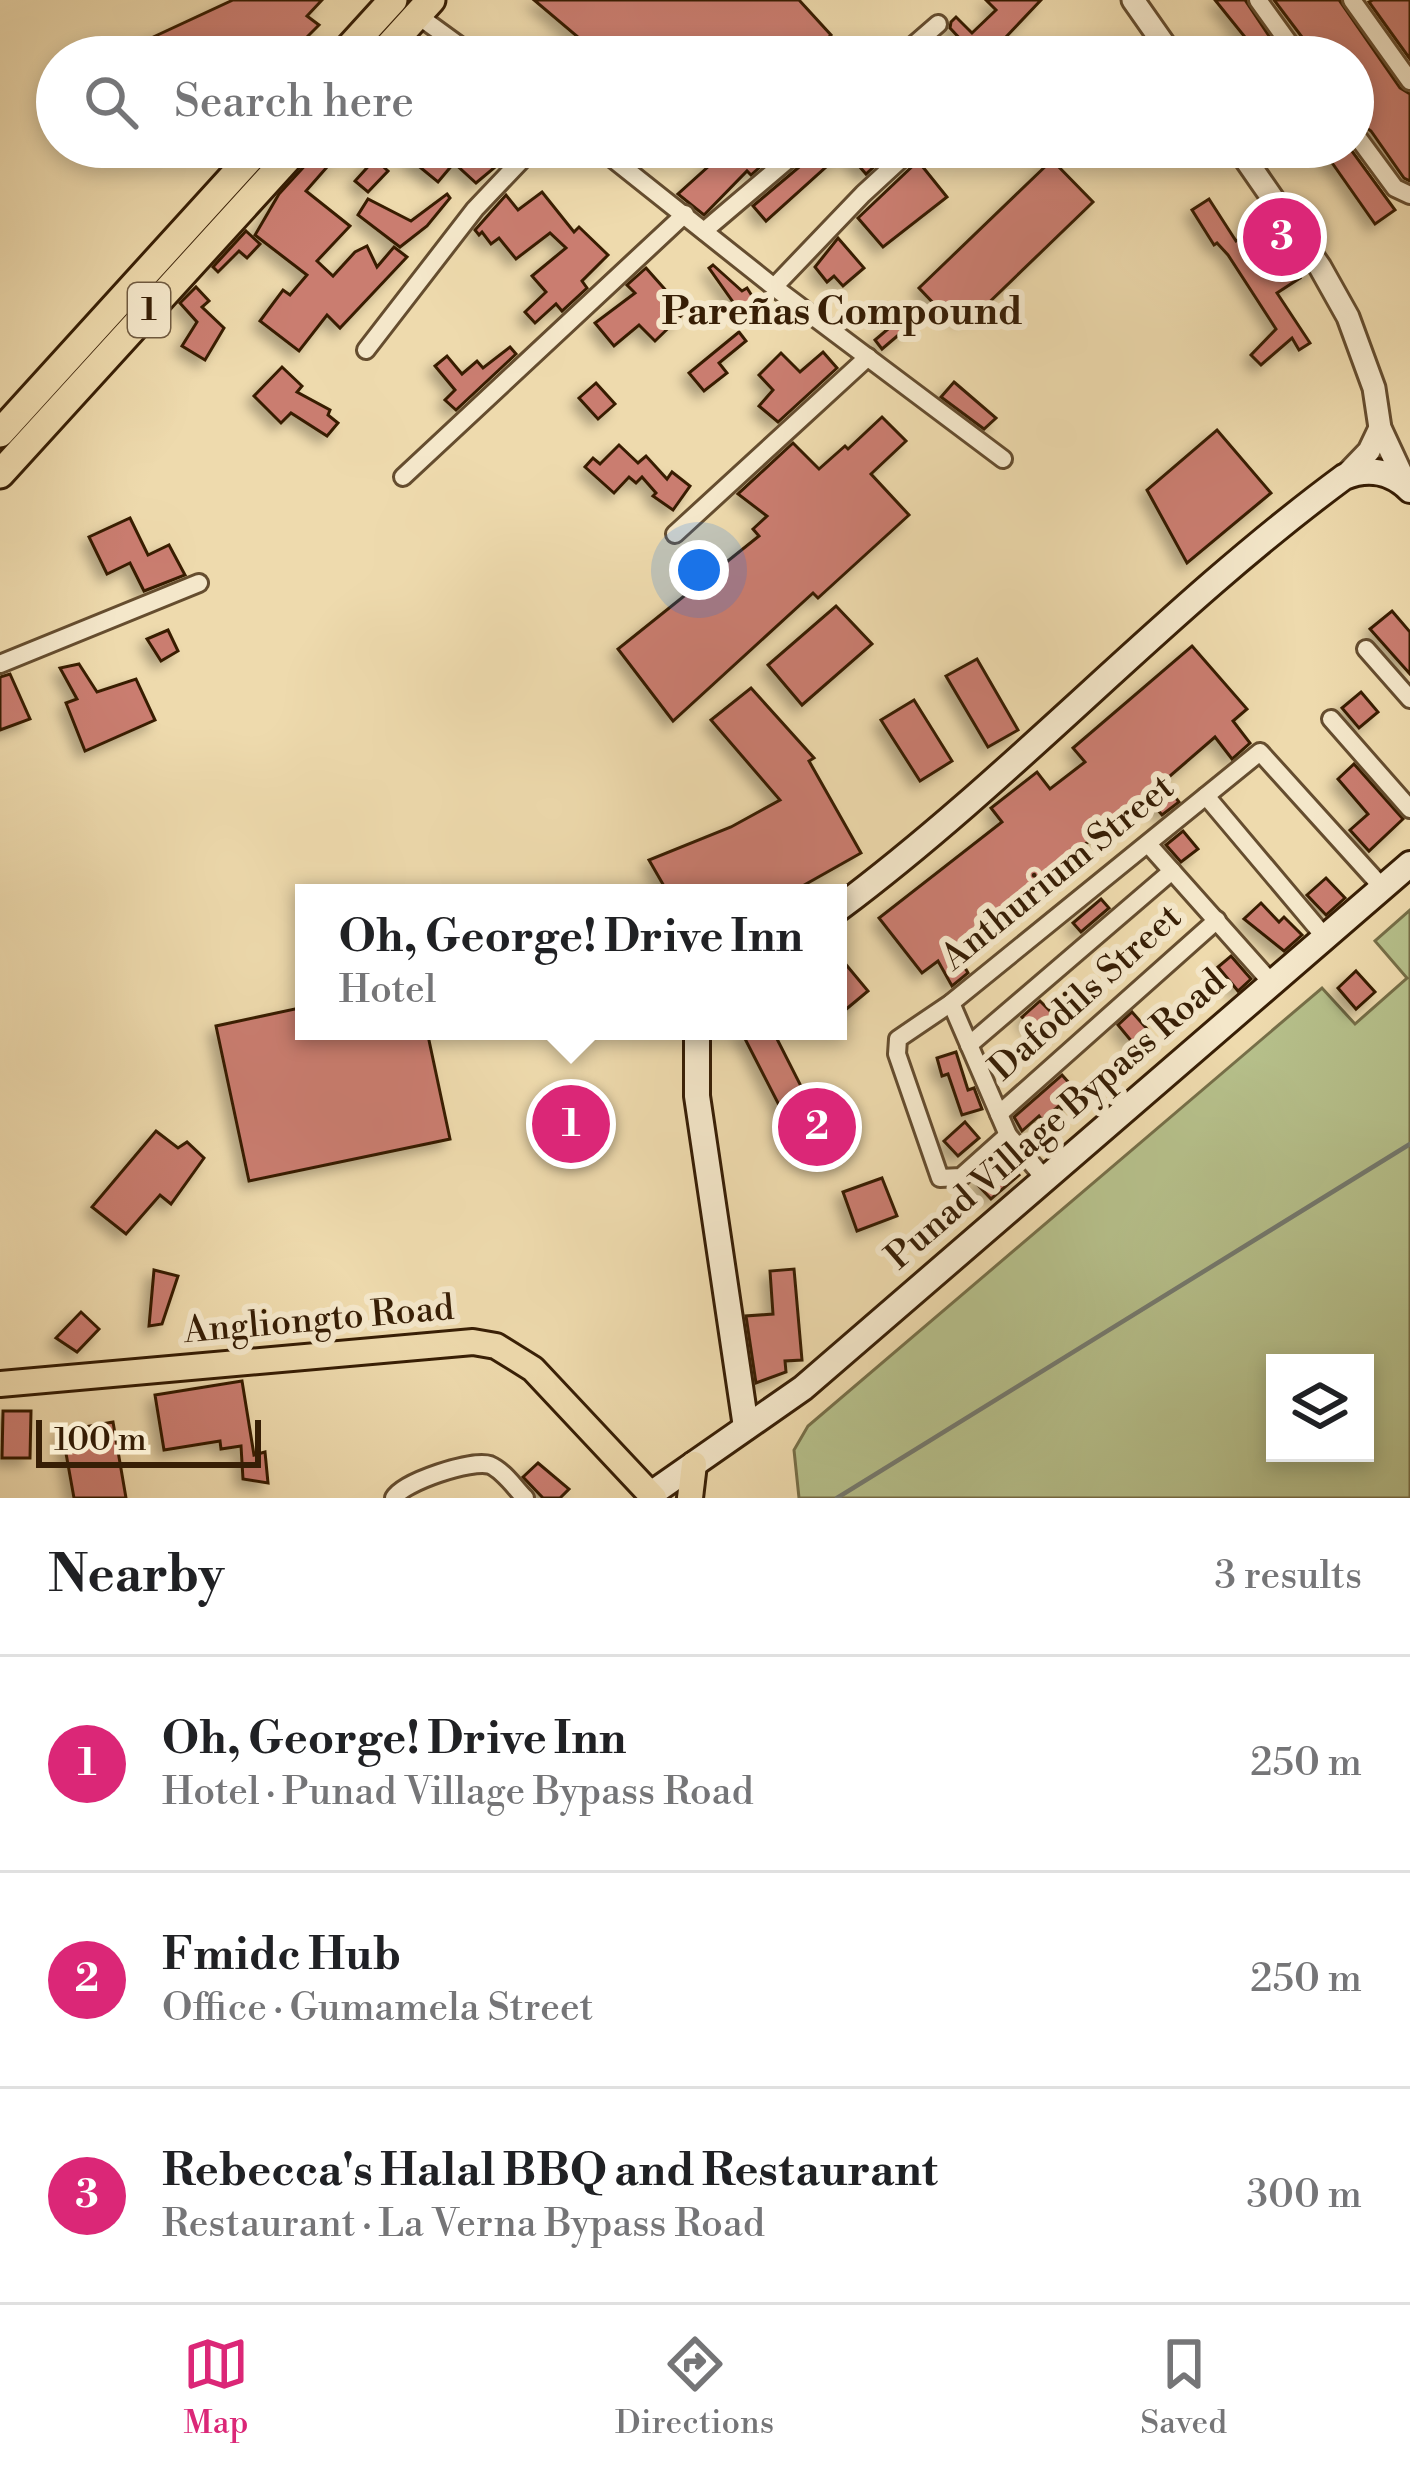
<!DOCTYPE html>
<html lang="en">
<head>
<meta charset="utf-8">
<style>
	body { margin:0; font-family:"Libre Bodoni",serif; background:#f2f2f2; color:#202124 }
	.controls { position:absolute; right:36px; bottom:36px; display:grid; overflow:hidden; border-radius:0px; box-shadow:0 6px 18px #0003 }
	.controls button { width:108px; height:108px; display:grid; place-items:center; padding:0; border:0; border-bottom:3px solid #e0e0e0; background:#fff; color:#202124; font:60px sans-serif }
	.scale { position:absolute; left:36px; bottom:30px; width:225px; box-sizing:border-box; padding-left:12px; border:6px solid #371e05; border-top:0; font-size:33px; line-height:42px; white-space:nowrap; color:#371e05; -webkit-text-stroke:9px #f4e7ca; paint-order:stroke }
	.you { position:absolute; left:699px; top:570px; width:42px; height:42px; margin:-30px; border:9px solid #fff; border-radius:50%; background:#1a73e8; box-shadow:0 0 0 18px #1a73e833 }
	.badge { display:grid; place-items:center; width:78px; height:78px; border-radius:50%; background:#db2777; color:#fff; font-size:39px; font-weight:700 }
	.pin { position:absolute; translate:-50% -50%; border:6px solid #fff; box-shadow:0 3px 12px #0006 }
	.popup { position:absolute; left:295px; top:884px; width:552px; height:156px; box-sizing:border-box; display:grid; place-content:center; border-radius:0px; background:#fff; filter:drop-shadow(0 3px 9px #0005); font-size:39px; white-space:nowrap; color:#757577 }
	.popup b { font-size:45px; color:#202124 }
	.popup::after { content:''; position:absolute; left:50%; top:100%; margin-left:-24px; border:24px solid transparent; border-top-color:#fff }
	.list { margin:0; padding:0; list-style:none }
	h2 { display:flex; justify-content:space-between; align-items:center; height:156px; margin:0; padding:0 48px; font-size:51px }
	h2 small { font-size:39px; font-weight:400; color:#757577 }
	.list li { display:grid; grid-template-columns:78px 1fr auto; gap:36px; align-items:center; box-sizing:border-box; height:216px; padding:0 48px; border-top:3px solid #e0e0e0 }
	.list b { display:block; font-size:45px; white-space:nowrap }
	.list p { margin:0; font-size:39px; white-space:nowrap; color:#757577 }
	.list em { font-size:39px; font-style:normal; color:#757577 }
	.icon { flex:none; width:66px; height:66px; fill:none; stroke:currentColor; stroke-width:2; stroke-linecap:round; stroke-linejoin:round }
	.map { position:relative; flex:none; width:1410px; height:1498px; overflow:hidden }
	.search { position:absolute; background:#fff; box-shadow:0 6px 18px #0003; left:36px; right:36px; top:36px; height:132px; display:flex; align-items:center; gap:30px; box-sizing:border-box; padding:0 42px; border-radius:66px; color:#757577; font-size:45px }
	.sheet { height:804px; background:#fff }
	nav { display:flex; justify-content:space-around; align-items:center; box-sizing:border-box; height:168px; border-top:3px solid #e0e0e0; background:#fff; font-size:33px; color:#757577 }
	nav a { display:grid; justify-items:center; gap:6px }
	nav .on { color:#db2777 }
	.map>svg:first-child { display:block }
</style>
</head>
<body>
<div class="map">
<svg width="1410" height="1498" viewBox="0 0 1410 1498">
	<defs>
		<filter id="shadow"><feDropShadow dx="-7" dy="7" stdDeviation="6" flood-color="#0004"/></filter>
	</defs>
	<rect width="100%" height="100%" fill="#eedaad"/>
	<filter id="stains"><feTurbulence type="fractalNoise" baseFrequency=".00167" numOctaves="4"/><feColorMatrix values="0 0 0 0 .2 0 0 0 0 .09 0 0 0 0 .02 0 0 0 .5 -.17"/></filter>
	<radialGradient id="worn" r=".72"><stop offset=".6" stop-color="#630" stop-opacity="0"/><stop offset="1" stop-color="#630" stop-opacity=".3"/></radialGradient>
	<!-- green -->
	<path fill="#b6c08b" stroke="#766f48" stroke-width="3" fill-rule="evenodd" d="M 1410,910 L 1410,1498 L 799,1498 L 794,1450 L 808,1426 L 1322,988 L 1355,1024 L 1407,978 L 1375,941 ZM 1275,1363 L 1365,1363 L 1365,1453 L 1275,1453 Z"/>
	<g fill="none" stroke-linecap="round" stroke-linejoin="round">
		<!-- stream -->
		<path stroke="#757a6f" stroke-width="4.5" d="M 837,1498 L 1410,1144"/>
	</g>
	<!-- building -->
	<g fill="#ca7d70" stroke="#371e05" stroke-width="3" filter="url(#shadow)">
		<path d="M 233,0 L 322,0 L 307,16 L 319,25 L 287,57 L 173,57 L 149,39 Z"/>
		<path d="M 534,0 L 799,0 L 831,35 L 807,57 L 707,57 L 695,43 L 679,57 L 559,57 L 578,37 Z"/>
		<path d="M 986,0 L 1041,0 L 987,57 L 977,57 L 950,28 L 951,22 L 956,17 L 972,33 L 996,10 Z"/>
		<path d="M 1215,0 L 1245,0 L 1283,57 L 1261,57 Z"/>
		<path d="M 1274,0 L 1339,0 L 1400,88 L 1410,94 L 1410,181 L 1404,178 L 1371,131 L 1353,118 L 1353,57 L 1317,57 Z"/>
		<path d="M 1373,0 L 1410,0 L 1410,59 L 1369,2 Z"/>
		<path d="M 316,147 L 334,159 L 306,191 L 350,226 L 317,261 L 333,276 L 355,252 L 367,246 L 377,267 L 394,247 L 407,257 L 340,328 L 327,315 L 299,351 L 260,321 L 283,290 L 290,295 L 307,275 L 255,235 L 279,194 L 311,159 Z"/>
		<path d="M 420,147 L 471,147 L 494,168 L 476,183 L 454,163 L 438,182 L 410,159 Z"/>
		<path d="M 730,147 L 746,147 L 754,155 L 761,147 L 780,149 L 751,175 L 747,171 L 704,215 L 678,194 Z"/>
		<path d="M 816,147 L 895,147 L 866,174 L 845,150 L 766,221 L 753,206 L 811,157 Z"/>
		<path d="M 1321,147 L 1349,147 L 1395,210 L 1375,224 Z"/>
		<path d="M 375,159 L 388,171 L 368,192 L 355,181 Z"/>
		<path d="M 1052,160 L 1093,202 L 977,314 L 972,308 L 961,319 L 945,303 L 939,309 L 919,288 Z"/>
		<path d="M 918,161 L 947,197 L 883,247 L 858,218 Z"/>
		<path d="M 542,192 L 574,232 L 579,227 L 608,255 L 582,281 L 587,288 L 562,311 L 556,304 L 535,323 L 525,312 L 546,292 L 532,276 L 566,248 L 550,233 L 516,259 L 499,238 L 491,244 L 482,232 L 479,235 L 475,230 L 506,195 L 518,210 Z"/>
		<path d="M 447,194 L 450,198 L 427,226 L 400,247 L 358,215 L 368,199 L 411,221 Z"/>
		<path d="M 1209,199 L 1236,241 L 1251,232 L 1279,276 L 1293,268 L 1300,278 L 1277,293 L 1310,343 L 1299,350 L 1292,338 L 1261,365 L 1251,355 L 1276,329 L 1228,255 L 1217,243 L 1214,245 L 1192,210 Z"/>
		<path d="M 246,231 L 260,244 L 247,258 L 239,251 L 218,272 L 213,267 Z"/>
		<path d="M 838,238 L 864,268 L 843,286 L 834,276 L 827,282 L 815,267 Z"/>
		<path d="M 713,265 L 742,291 L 747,288 L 754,299 L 738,309 L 709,268 Z"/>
		<path d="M 646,268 L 685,312 L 655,341 L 639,325 L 614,346 L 595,323 L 635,293 L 627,285 Z"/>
		<path d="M 196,287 L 209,301 L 202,307 L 224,328 L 205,360 L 182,346 L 197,322 L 180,303 Z"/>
		<path d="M 908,312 L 915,321 L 882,349 L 875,340 Z"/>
		<path d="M 739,332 L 746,341 L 719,363 L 727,373 L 704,391 L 689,373 Z"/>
		<path d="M 510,347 L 516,354 L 456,410 L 445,400 L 455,390 L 435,366 L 447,356 L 462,374 L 477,361 L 483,368 Z"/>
		<path d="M 823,352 L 837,368 L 778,422 L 759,406 L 773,390 L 759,375 L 781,353 L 800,372 Z"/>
		<path d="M 282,367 L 302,386 L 297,392 L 330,410 L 328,415 L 338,423 L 327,436 L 291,413 L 281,423 L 254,396 Z"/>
		<path d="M 954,382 L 996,418 L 984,429 L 941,397 Z"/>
		<path d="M 596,383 L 615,404 L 598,419 L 579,398 Z"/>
		<path d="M 882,417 L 906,441 L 871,474 L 909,515 L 818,598 L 813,593 L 673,721 L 618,649 L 759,536 L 753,529 L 767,516 L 738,494 L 793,443 L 819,469 L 845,446 L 848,449 Z"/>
		<path d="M 1217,430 L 1271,493 L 1187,563 L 1147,490 Z"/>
		<path d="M 619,445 L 638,463 L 646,456 L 667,479 L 672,472 L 690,486 L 673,510 L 653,496 L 656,493 L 642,477 L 636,483 L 629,477 L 614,493 L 585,467 L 593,458 L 600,464 Z"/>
		<path d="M 130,518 L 148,555 L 169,545 L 185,575 L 144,591 L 130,563 L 107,574 L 89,537 Z"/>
		<path d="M 836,606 L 872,644 L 802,705 L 768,665 Z"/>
		<path d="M 1392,611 L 1410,632 L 1410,674 L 1370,629 Z"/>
		<path d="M 168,630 L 178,651 L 161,661 L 147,639 Z"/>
		<path d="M 1192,646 L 1247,709 L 1233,721 L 1250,743 L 1232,759 L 1215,737 L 1163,782 L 1179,802 L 1162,815 L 1146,796 L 954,948 L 968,973 L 952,986 L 938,961 L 922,973 L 879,918 L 1002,822 L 991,808 L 1037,772 L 1050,789 L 1085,762 L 1073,748 Z"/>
		<path d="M 977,659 L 1018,730 L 988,747 L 946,676 Z"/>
		<path d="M 79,664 L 97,692 L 136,679 L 155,720 L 85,751 L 66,703 L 77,699 L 60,668 Z"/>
		<path d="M 10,674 L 30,719 L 0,730 L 0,677 Z"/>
		<path d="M 751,688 L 814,758 L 809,761 L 861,853 L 790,893 L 668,893 L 649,860 L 731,827 L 780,800 L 711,720 Z"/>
		<path d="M 1361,692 L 1378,712 L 1359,728 L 1342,708 Z"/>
		<path d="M 914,700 L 952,761 L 920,781 L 881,720 Z"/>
		<path d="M 1354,764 L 1403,819 L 1369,851 L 1350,830 L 1368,814 L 1338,779 Z"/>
		<path d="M 1183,831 L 1198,849 L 1181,862 L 1166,845 Z"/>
		<path d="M 1326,878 L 1345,898 L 1326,915 L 1307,895 Z"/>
		<path d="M 1101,899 L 1109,908 L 1081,932 L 1073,923 Z"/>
		<path d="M 1261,903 L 1279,922 L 1284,917 L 1302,935 L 1284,951 L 1244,919 Z"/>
		<path d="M 838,955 L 868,991 L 838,1016 Z"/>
		<path d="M 1231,956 L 1251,979 L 1238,991 L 1218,967 Z"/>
		<path d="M 1356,971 L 1375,992 L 1356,1009 L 1338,988 Z"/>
		<path d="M 1040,1001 L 1061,1022 L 1044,1039 L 1022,1017 Z"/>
		<path d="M 304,1007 L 304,1031 L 427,1031 L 450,1139 L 249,1181 L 216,1026 Z"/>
		<path d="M 1132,1012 L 1148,1030 L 1133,1043 L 1118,1025 Z"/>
		<path d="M 741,1031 L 773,1031 L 805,1094 L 780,1107 Z"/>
		<path d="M 956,1052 L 968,1090 L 974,1088 L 982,1109 L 962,1115 L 948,1074 L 942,1076 L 937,1058 Z"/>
		<path d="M 1062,1075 L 1078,1093 L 1062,1109 L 1059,1106 L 1042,1120 L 1039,1116 L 1022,1131 L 1014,1117 Z"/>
		<path d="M 965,1122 L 979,1138 L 958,1156 L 944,1141 Z"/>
		<path d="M 156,1131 L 178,1148 L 187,1142 L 204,1158 L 171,1204 L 160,1195 L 126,1234 L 92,1207 Z"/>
		<path d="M 1003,1157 L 1019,1175 L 991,1199 L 975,1182 Z"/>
		<path d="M 882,1178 L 897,1216 L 857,1231 L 843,1192 Z"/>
		<path d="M 794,1269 L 802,1360 L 785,1361 L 786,1372 L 756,1383 L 746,1316 L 773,1314 L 770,1271 Z"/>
		<path d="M 154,1270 L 178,1276 L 162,1324 L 149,1326 Z"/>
		<path d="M 81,1312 L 99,1329 L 77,1352 L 56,1338 Z"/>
		<path d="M 242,1381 L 254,1455 L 265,1452 L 268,1483 L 243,1479 L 241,1446 L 221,1449 L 220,1441 L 164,1450 L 155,1395 Z"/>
		<path d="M 3,1411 L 31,1411 L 30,1458 L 2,1458 Z"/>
		<path d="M 113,1422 L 126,1498 L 74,1498 L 62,1431 Z"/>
		<path d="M 538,1463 L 569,1489 L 560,1498 L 543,1498 L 523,1477 Z"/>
	</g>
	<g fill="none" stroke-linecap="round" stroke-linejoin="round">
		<defs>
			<g id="minor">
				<path d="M 1258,0 L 1299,57"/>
				<path d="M 1352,0 L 1410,81"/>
				<path d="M 413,12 L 475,57"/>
				<path d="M 900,57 L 938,24"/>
				<path d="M 1353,131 L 1395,188 L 1410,195"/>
				<path d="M 598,147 L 774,287 L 1003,459"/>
				<path d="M 704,231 L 803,147"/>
				<path d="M 774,287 L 863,194 L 914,147"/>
				<path d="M 366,350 L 475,209 L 534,147"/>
				<path d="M 403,477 L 685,214"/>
				<path d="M 675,534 L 868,357"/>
				<path d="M 1366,649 L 1410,699"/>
				<path d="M 0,664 L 199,583"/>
				<path d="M 1331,719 L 1410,809"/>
				<path d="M 1206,796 L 1324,936"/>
				<path d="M 1148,844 L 1270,981"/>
				<path d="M 951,1003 L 1008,1135 L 1044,1178"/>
				<path d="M 969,1045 L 1172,871"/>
				<path d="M 999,1114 L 1217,920"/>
				<path d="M 1008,1135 L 961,1177 L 940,1178 L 897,1054 L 898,1039 L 951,1003 L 1260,752 L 1382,887"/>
				<path d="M 394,1498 C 403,1482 472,1459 490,1465 C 504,1471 515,1488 525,1498"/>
			</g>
			<g id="tertiary">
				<path d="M 1133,0 L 1173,57"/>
				<path d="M 1237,147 L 1320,267 L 1348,317 L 1374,388 L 1380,428 L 1407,486"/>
				<path d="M 1344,477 L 1369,451 L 1380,428"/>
			</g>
			<g id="secondary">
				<path d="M 838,909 C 1016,776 1165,609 1344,477 C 1369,467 1391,471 1410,490"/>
				<path d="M 697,1031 L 697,1096 L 746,1427"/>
				<path d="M 651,1494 L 803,1388 L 1410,864"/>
			</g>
			<g id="primary">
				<path d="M 0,1384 L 473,1342 L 496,1346 L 533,1369 L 654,1498"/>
				<path d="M 690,1498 L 694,1464"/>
			</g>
			<g id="trunk">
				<path d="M 341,57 L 393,0"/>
				<path d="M 379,57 L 431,0"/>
				<path d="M 0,433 L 260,147"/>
				<path d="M 0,474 L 298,147"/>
			</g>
		</defs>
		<!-- minor casing -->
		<use href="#minor" stroke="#654d2f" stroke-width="22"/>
		<!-- tertiary casing -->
		<use href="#tertiary" stroke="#654d2f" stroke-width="27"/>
		<!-- secondary casing -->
		<use href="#secondary" stroke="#371e05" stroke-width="30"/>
		<!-- primary casing -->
		<use href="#primary" stroke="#371e05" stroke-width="30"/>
		<!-- trunk casing -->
		<use href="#trunk" stroke="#371e05" stroke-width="33"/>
		<!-- minor -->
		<use href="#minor" stroke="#f4e7ca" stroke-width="16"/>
		<!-- tertiary -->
		<use href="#tertiary" stroke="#f4e7ca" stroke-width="21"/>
		<!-- secondary -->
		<use href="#secondary" stroke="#f4e7ca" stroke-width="24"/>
		<!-- primary -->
		<use href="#primary" stroke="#eedaad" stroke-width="24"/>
		<!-- trunk -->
		<use href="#trunk" stroke="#eedaad" stroke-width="27"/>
	</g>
	<g text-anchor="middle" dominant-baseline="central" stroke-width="12" stroke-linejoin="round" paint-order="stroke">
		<!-- shield labels -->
		<rect fill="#f4e7ca" stroke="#705a40" stroke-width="3" x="128" y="283" width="42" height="54" rx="9"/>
		<g font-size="33" font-weight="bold" fill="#371e05">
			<text x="149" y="310">1</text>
		</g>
		<!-- street labels -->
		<g font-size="36" fill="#371e05" stroke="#f4e7ca">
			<text transform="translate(1058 873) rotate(-39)">Anthurium Street</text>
			<text transform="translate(1086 993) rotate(-42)">Dafodils Street</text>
			<text transform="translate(1056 1120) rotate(-41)">Punad Village Bypass Road</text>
			<text transform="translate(319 1320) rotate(-5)">Angliongto Road</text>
		</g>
		<!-- neighbourhood labels -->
		<g font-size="39" font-weight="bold" fill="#371e05" stroke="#f4e7ca">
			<text x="842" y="312">Pareñas Compound</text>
		</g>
	</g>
	<rect width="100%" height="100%" filter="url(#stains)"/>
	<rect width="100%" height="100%" fill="url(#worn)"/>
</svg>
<div class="controls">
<button><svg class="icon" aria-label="layers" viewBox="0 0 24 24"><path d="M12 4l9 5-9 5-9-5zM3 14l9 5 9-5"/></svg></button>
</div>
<div class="scale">100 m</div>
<div class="you"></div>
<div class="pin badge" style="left:571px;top:1124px">1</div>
<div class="popup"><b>Oh, George! Drive Inn</b>Hotel</div>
<div class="pin badge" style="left:817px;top:1127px">2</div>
<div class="pin badge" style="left:1282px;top:237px">3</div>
<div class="search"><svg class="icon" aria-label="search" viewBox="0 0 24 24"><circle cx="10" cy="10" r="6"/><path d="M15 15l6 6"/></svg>Search here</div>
</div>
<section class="sheet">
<h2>Nearby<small>3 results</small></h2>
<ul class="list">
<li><span class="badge">1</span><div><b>Oh, George! Drive Inn</b><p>Hotel · Punad Village Bypass Road</p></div><em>250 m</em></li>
<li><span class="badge">2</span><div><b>Fmidc Hub</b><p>Office · Gumamela Street</p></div><em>250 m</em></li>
<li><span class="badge">3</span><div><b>Rebecca's Halal BBQ and Restaurant</b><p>Restaurant · La Verna Bypass Road</p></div><em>300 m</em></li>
</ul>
</section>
<nav>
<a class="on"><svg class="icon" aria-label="map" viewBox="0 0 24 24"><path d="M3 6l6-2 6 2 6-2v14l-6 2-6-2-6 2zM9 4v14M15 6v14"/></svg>Map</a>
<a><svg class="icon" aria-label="directions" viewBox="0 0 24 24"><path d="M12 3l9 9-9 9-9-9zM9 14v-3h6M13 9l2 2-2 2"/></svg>Directions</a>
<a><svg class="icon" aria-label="saved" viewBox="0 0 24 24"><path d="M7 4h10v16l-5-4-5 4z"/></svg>Saved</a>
</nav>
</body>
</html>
